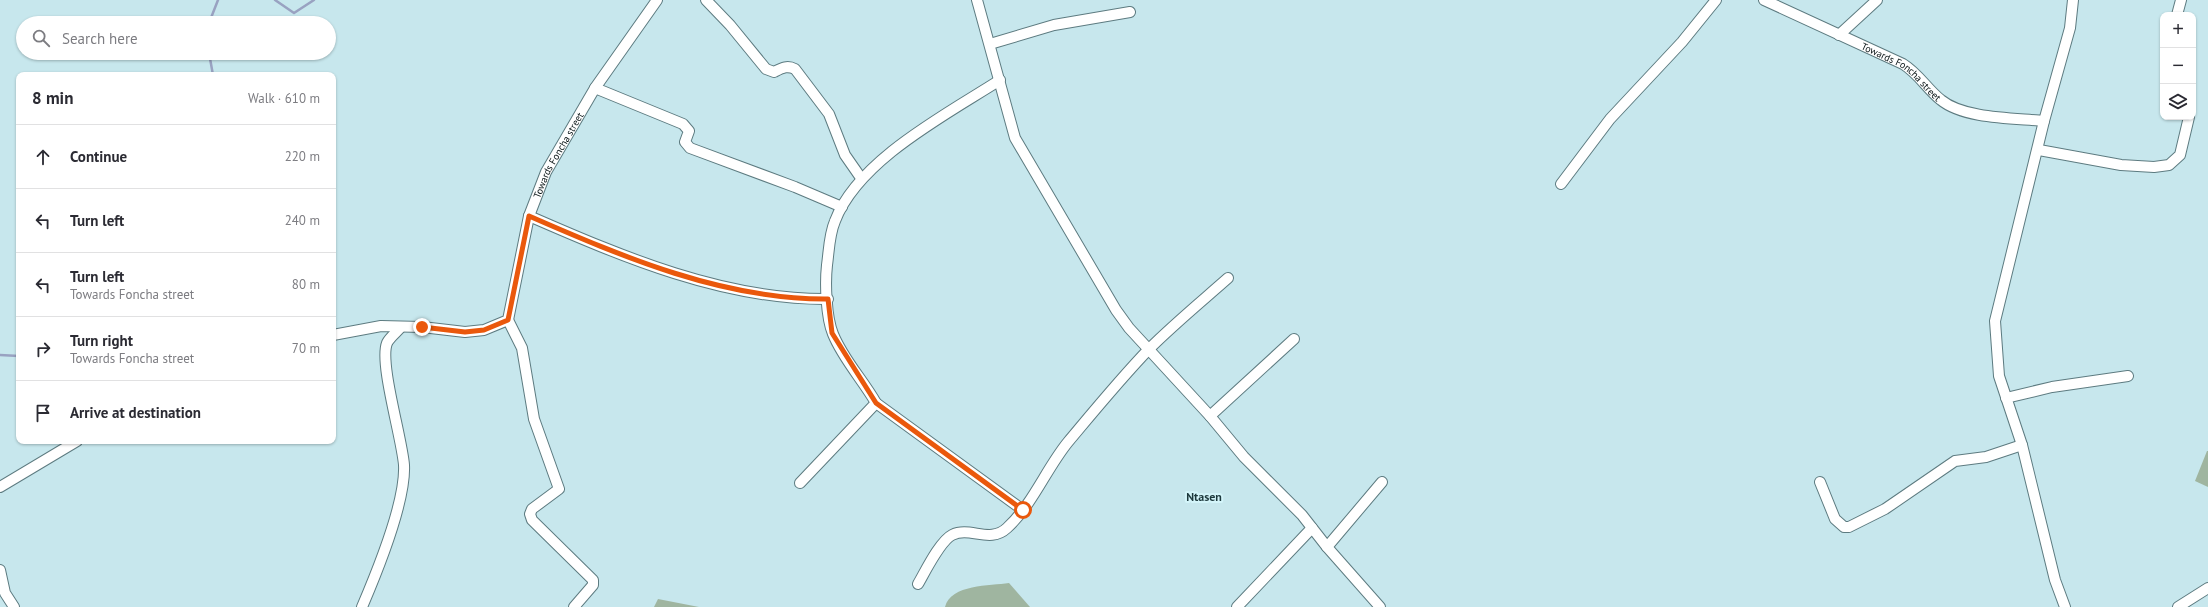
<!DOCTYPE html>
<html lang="en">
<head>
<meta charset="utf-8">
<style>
	body { margin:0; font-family:"PT Sans",sans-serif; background:#f7f7f7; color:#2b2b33 }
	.controls { position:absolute; right:12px; top:12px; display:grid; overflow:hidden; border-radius:8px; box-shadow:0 1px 3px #0004 }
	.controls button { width:36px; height:36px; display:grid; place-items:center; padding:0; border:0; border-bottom:1px solid #e1e1e2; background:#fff; color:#2b2b33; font:20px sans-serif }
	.stop { position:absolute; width:12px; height:12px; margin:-9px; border:3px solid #ea580c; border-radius:50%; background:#fff }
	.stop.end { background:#ea580c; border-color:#fff; box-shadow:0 1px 4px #0008 }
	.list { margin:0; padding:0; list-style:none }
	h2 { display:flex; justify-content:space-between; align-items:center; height:52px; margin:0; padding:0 16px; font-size:17px }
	h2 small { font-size:13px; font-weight:400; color:#7c7c81 }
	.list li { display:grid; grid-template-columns:26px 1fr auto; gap:12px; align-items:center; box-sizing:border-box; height:64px; padding:0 16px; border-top:1px solid #e1e1e2 }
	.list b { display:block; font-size:15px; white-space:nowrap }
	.list p { margin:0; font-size:13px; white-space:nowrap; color:#7c7c81 }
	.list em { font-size:13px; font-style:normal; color:#7c7c81 }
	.icon { flex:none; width:22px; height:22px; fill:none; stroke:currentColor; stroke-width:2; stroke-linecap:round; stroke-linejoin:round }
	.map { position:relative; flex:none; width:2208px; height:607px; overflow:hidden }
	.search { position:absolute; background:#fff; box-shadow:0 1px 3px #0004; left:16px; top:16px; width:320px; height:44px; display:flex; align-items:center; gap:10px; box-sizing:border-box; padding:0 14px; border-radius:22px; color:#7c7c81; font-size:15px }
	.panel { position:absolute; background:#fff; box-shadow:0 1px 3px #0004; left:16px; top:72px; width:320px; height:372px; border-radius:8px }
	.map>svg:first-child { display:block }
</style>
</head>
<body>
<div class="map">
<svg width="2208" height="607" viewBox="0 0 2208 607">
	<rect width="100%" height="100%" fill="#c7e7ed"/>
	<!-- green -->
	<g fill="#9fb5a0">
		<path d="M 2207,451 L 2208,451 L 2208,487 L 2195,481 Z"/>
		<path d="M 1009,583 L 1030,607 L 945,607 C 951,584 990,586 1009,583 Z"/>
		<path d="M 658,599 L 699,607 L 654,607 Z"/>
	</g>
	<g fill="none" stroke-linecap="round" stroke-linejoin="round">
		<!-- stream -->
		<g stroke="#99a2c1" stroke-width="2.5">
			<path d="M 275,0 L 294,13 L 314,0"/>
			<path d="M 209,23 L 218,0"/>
			<path d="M 209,53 L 213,75"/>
			<path d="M 0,355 L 19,356"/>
		</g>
		<defs>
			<g id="minor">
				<path d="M 706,0 L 730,25 L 766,69 L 774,72 C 782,68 787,65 795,69 L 829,114 L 845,155 L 861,178"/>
				<path d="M 977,0 L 1015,138 L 1116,310 L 1129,328 L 1210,416 L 1244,457 L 1302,515 L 1327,547 L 1380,607"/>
				<path id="s1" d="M 1764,0 L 1903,64 C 1919,74 1927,89 1941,100 C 1964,119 2015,118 2044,121"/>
				<path d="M 2177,15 L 2181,0"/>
				<path d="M 1839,35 L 1877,0"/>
				<path d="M 990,44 L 1054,25 L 1130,12"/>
				<path d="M 595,88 L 683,124 L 689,131 L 685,142 L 690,148 L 795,187 L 842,207"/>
				<path d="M 2039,150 L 2121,165 L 2154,167 L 2169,165 L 2180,155 L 2189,117"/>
				<path d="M 1561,184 L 1610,119 L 1682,42 L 1716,0"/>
				<path d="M 529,216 C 623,257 724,300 828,299"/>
				<path d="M 508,320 L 522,348 L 534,419 L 559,489 L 532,509 L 530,514 L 532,520 L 593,580 L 593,585 L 574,607"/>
				<path id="s2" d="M 333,335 L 381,326 L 422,327 L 465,332 L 484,330 L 508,320 L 529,216 L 546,172 L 595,88 L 657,0"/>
				<path d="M 2006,398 L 2052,387 L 2128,376"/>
				<path d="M 876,403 L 1023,510"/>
				<path d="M 1210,416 L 1294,339"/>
				<path d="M 1820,482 L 1835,519 L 1844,527 L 1849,527 L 1885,509 L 1955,461 L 1986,457 L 2022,445"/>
				<path d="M 800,483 L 876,403 C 863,380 843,359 833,334 C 826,317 825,283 827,265 C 829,251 829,235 835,221 C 858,160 947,114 1000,80"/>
				<path d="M 0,487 L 77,441"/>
				<path d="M 1327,547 L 1382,482"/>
				<path d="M 0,570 L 5,593 L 14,607"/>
				<path d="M 918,584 C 925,572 940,541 952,535 C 970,526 990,544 1007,528 C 1033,504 1046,469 1068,442 C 1094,411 1121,378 1149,349 C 1174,324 1202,301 1228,278"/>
				<path d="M 362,607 C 377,572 406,502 404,465 C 402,438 379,363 387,343 C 390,337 397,332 401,327"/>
				<path d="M 1237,607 L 1312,528"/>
				<path d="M 2065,607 L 2055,580 L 2022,445 L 1999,376 L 1995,321 L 2044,121 L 2070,28 L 2073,0"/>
				<path d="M 2178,607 L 2208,588"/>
			</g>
		</defs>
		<!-- minor casing -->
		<use href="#minor" stroke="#5d7b80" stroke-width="12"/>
		<!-- minor -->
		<use href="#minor" stroke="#fff" stroke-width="10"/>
	</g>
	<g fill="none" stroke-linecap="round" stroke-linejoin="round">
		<!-- route -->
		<path stroke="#ea580c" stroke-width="5" d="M 422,327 L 465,332 L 484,330 L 508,320 L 529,216 C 623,257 724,300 828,299 L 832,333 L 876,403 L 1023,510"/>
	</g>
	<g text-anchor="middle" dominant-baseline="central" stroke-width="4" stroke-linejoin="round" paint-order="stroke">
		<!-- street labels -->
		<g font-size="10" fill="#081315" stroke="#d4f5fa">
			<text stroke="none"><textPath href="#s1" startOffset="156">Towards Foncha street</textPath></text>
			<text stroke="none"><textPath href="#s2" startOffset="352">Towards Foncha street</textPath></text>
		</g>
		<!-- quarter labels -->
		<g font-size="12" font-weight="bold" fill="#1d393d" stroke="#d4f5fa">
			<text x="1204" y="496">Ntasen</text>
		</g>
	</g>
</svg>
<div class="controls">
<button>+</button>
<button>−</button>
<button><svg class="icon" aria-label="layers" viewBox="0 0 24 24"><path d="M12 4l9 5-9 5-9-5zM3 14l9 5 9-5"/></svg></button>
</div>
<div class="stop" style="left:1023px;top:510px"></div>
<div class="stop end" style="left:422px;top:327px"></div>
<div class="search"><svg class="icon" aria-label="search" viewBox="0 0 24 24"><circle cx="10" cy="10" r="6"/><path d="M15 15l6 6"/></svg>Search here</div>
<section class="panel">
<h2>8 min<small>Walk · 610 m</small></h2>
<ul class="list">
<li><svg class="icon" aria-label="ahead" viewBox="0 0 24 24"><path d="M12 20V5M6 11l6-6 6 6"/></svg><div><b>Continue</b></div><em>220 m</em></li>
<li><svg class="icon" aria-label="left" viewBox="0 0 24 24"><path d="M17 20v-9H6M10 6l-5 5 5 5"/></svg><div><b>Turn left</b></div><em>240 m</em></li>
<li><svg class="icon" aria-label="left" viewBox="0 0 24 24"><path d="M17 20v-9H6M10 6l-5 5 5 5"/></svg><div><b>Turn left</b><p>Towards Foncha street</p></div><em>80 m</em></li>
<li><svg class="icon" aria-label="right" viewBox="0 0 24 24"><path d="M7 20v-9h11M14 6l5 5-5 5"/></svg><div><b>Turn right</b><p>Towards Foncha street</p></div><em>70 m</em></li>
<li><svg class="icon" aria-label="arrive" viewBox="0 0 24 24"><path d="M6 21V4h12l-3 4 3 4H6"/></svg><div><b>Arrive at destination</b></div></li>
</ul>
</section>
</div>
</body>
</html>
